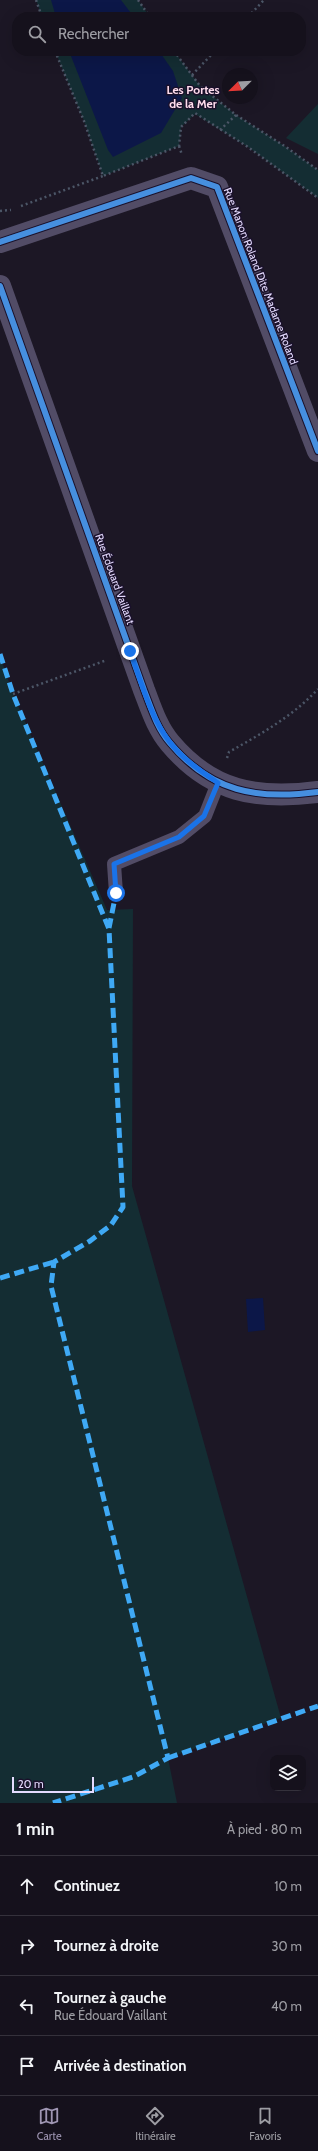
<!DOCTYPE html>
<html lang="fr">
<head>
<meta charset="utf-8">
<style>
	body { margin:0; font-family:Cabin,sans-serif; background:#1e1a25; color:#f1f3f6 }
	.controls { position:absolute; right:12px; bottom:12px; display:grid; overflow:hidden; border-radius:8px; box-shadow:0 4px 16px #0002 }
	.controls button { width:36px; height:36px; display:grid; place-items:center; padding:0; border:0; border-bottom:1px solid #34313b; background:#15111c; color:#f1f3f6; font:20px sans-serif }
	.compass { position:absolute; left:222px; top:68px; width:36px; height:36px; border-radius:50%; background:#15111c; box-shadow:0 4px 16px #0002; rotate:246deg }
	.scale { position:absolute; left:12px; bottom:10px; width:82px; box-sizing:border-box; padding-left:4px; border:2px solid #e5dbff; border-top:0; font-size:11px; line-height:14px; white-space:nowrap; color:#e5dbff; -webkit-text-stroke:3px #1a112b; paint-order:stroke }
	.stop { position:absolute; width:12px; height:12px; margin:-9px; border:3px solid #1a73e8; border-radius:50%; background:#fff }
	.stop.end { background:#1a73e8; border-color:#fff; box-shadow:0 1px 4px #0008 }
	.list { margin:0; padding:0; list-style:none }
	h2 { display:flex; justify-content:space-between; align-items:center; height:52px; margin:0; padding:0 16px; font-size:17px }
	h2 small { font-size:13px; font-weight:400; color:#9d9da3 }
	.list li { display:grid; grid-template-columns:26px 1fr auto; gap:12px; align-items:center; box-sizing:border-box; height:60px; padding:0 16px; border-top:1px solid #34313b }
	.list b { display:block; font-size:15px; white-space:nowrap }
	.list p { margin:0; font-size:13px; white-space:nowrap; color:#9d9da3 }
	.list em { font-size:13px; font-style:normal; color:#9d9da3 }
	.icon { flex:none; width:22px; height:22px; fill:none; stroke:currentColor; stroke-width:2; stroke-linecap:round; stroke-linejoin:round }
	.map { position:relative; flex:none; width:318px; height:1803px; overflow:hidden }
	.search { position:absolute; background:#15111c; box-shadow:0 4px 16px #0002; left:12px; right:12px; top:12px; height:44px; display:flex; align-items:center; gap:10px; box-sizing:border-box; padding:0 14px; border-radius:16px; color:#9d9da3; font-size:15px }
	.sheet { height:292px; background:#15111c }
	nav { display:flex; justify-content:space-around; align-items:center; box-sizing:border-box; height:56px; border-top:1px solid #34313b; background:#15111c; font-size:11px; color:#9d9da3 }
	nav a { display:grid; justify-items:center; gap:2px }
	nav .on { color:#9f96b3 }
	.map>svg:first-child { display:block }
</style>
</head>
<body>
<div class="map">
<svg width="318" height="1803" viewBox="0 0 318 1803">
	<rect width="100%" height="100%" fill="#1c1725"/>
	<!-- green -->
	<g fill="#142d33">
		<path d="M 36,0 L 138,0 L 150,17 L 42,17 Z"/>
		<path d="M 55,51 L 174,51 L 200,86 L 236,115 L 286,147 L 318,170 L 318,198 L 248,147 L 195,114 L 181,127 L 179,146 L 103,176 L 84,121 Z"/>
		<path d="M 318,104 L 318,154 L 286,138 Z"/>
		<path d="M 0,656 L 13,694 L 107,910 L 133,909 L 132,1186 L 281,1718 L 168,1758 L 177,1803 L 0,1803 Z"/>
	</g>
	<!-- water -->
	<g fill="#0c1748">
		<path d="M 51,0 L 121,0 L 134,17 L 56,17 Z"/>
		<path d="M 69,51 L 159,51 L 173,71 L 182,98 L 161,133 L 113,157 L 108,150 Z"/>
		<path d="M 263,1298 L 265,1330 L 248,1332 L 246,1299 Z"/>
	</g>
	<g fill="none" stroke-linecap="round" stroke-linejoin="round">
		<!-- path -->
		<g stroke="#4c5667" stroke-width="2.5" stroke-dasharray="2 3" stroke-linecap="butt">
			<path d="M 36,0 L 42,17"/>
			<path d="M 138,0 L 150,17"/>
			<path d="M 248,17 L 264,0"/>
			<path d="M 55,51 L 84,121 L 103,176 L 179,146 L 181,127 L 195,113 L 248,147 L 318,198"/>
			<path d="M 174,51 L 200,86 L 236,115 L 286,147 L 318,170"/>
			<path d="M 192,75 L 215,51"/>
			<path d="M 220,130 L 236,115"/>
			<path d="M 179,146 L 182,155"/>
			<path d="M 21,206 L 103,176"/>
			<path d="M 0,211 L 11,210"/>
			<path d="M 13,694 L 107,660"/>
			<path d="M 227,758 L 229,752 C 261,734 293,716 318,689"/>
		</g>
		<!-- service -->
		<path stroke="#524c66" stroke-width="14" d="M 116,893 L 114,864 L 179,837 L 205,816 L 218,783"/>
		<!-- minor -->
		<g stroke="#524c66" stroke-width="22">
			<path d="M 0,242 L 191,178 L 217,187 L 318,451"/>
			<path d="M 0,286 L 144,690 C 151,708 157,728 170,743 C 211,792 257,800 318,792"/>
		</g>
		<!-- quiet -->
		<g stroke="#3fa9f5" stroke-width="5" stroke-dasharray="10 5" stroke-linecap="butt">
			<path d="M 0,654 L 13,694 L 109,929 L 123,1207 L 111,1225 L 90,1241 L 54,1262 L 51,1286 L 168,1758 L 133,1777 L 53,1803"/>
			<path d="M 109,928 L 116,893"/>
			<path d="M 0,1278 L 54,1262"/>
			<path d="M 168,1758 L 318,1706"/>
		</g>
		<defs>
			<g id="cycleway">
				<path d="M 0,242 L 191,178 L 217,187 L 318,451"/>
				<path d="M 0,286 L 144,690 C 151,708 157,728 170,743 C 211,792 257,800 318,792"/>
			</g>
		</defs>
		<!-- cycleway casing -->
		<use href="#cycleway" stroke="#1a112b" stroke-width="8"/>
		<!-- cycleway -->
		<use href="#cycleway" stroke="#468fdf" stroke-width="6"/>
	</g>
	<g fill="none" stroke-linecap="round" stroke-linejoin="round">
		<!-- route -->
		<path stroke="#1a73e8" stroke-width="5" d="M 116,893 L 114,864 L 179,837 L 204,816 L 218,783 C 201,771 181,758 169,741 C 150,716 141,681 130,651"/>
	</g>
	<g text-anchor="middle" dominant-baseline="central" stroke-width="3" stroke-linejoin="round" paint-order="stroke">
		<!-- street labels -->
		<g font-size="11" fill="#e5dbff" stroke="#1a112b">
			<text transform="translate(261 276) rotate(69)">Rue Manon Roland Dite Madame Roland</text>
			<text transform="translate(115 579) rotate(70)">Rue Édouard Vaillant</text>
		</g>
		<!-- neighbourhood labels -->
		<g font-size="12" font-weight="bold" fill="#ffdded" stroke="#1a112b">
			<text x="193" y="89">Les Portes<tspan x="193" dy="14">de la Mer</tspan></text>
		</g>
	</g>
</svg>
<div class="controls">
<button><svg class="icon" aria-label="layers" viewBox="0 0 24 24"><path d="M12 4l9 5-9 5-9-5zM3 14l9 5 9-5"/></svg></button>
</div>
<svg class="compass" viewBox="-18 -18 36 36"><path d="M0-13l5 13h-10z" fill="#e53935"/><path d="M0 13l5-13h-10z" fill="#9d9da3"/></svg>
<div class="scale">20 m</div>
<div class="stop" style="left:116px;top:893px"></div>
<div class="stop end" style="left:130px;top:651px"></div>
<div class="search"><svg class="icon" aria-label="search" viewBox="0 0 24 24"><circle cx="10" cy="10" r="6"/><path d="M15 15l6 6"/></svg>Rechercher</div>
</div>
<section class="sheet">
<h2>1 min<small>À pied · 80 m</small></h2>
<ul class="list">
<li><svg class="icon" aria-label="ahead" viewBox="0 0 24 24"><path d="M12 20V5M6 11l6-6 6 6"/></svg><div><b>Continuez</b></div><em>10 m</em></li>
<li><svg class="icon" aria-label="right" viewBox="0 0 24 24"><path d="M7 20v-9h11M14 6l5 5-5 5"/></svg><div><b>Tournez à droite</b></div><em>30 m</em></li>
<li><svg class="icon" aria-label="left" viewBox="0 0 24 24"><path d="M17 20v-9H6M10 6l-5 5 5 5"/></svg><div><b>Tournez à gauche</b><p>Rue Édouard Vaillant</p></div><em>40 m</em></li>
<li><svg class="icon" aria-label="arrive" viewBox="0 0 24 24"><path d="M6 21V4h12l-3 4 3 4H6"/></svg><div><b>Arrivée à destination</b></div></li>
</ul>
</section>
<nav>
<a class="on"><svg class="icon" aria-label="map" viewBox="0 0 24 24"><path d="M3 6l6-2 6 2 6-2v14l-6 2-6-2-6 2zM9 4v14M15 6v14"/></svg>Carte</a>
<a><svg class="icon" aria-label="directions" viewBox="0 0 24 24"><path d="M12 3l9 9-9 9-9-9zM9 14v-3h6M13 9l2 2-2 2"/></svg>Itinéraire</a>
<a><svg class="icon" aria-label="saved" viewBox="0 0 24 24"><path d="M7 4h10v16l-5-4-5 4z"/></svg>Favoris</a>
</nav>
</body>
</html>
